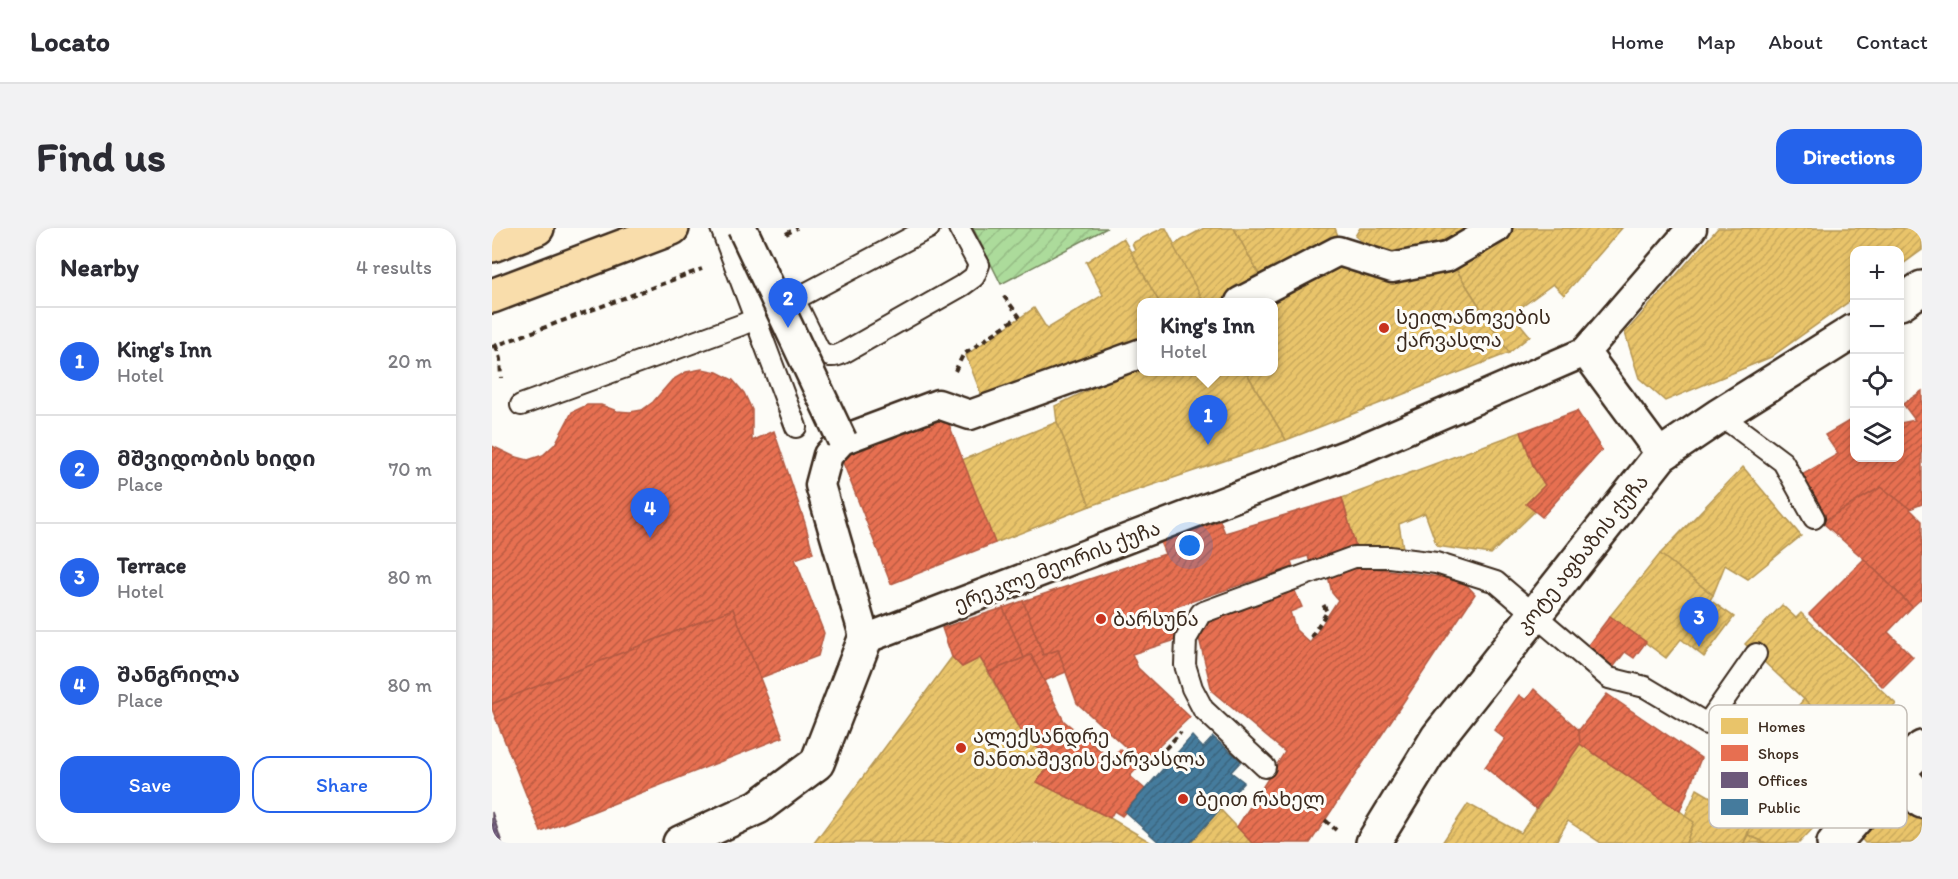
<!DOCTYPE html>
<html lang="en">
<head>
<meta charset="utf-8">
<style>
	body { margin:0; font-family:Itim,"Noto Sans Georgian",sans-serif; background:#f2f2f3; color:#2b2b33 }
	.controls { position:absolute; right:18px; top:18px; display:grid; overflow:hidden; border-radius:12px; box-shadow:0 3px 9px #0003 }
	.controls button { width:54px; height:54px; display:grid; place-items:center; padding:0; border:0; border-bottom:2px solid #e1e1e2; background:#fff; color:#2b2b33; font:30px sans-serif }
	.you { position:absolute; left:698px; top:318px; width:21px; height:21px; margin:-15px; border:4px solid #fff; border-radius:50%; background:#1a73e8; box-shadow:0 0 0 9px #1a73e833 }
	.badge { display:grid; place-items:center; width:39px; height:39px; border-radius:50%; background:#2563eb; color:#fff; font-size:20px; font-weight:700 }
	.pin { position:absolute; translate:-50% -50px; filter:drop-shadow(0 2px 3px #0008) }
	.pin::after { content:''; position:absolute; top:32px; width:21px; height:18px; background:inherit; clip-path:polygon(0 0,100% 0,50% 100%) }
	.popup { position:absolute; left:645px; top:70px; width:141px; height:78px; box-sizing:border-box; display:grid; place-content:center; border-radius:12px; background:#fff; filter:drop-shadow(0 2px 4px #0005); font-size:20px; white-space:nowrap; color:#7c7c81 }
	.popup b { font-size:22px; color:#2b2b33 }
	.popup::after { content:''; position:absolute; left:50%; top:100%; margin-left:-12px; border:12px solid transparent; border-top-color:#fff }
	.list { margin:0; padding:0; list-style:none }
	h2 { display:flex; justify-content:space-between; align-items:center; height:78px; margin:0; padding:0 24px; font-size:26px }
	h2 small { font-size:20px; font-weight:400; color:#7c7c81 }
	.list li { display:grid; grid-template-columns:39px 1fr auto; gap:18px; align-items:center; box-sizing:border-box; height:108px; padding:0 24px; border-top:2px solid #e1e1e2 }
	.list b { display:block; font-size:22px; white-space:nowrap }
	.list p { margin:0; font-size:20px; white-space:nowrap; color:#7c7c81 }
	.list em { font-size:20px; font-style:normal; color:#7c7c81 }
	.actions { display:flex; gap:12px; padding:18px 24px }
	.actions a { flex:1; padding:14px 0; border:2px solid #2563eb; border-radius:18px; text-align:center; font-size:21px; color:#2563eb }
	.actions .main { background:#2563eb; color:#fff }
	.icon { flex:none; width:33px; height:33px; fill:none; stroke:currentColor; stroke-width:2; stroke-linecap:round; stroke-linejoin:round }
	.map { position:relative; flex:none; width:1430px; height:615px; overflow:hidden; border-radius:18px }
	header { display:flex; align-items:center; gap:36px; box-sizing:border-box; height:84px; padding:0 30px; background:#fff; border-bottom:2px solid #e1e1e2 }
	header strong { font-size:28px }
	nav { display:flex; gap:33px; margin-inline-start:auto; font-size:21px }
	.intro { display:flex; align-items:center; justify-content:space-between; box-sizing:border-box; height:144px; padding:0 36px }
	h1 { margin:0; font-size:42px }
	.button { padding:15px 27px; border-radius:18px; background:#2563eb; color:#fff; font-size:21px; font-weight:700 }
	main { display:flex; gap:36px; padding:0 36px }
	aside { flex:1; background:#fff; border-radius:18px; box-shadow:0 3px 9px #0003 }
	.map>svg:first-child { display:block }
</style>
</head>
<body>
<header>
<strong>Locato</strong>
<nav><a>Home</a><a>Map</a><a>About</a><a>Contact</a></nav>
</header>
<div class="intro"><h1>Find us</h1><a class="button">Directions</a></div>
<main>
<aside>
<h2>Nearby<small>4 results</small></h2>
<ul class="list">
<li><span class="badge">1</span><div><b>King's Inn</b><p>Hotel</p></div><em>20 m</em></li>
<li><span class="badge">2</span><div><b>მშვიდობის ხიდი</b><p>Place</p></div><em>70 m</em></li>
<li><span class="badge">3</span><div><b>Terrace</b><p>Hotel</p></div><em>80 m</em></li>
<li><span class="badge">4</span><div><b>შანგრილა</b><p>Place</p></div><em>80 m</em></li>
</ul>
<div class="actions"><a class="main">Save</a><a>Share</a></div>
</aside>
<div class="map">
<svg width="1430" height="615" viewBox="0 0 1430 615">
	<defs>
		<pattern id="garden-furrows" width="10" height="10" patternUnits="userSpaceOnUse" patternTransform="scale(1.5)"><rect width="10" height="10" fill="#acdb9b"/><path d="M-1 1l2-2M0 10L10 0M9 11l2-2" fill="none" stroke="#95bc85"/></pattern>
		<pattern id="homes-hatch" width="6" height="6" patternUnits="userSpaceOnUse" patternTransform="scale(1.5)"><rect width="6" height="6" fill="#e9c46a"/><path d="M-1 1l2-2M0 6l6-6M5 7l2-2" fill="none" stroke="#c9a95b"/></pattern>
		<pattern id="shops-hatch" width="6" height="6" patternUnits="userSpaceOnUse" patternTransform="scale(1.5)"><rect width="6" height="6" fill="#e76f51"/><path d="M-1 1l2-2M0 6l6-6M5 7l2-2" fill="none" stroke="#bc5b43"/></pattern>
		<pattern id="offices-hatch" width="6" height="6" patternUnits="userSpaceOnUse" patternTransform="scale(1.5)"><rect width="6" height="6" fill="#6d597a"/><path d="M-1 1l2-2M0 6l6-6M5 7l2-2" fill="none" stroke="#83728a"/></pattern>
		<pattern id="public-hatch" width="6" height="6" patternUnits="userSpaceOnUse" patternTransform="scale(1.5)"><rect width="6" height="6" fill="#457b9d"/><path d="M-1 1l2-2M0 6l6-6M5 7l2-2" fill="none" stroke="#3b657f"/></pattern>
	</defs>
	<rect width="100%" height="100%" fill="#fdfcf7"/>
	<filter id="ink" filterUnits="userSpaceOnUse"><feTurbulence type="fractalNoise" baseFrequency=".0167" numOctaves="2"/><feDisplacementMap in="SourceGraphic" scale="12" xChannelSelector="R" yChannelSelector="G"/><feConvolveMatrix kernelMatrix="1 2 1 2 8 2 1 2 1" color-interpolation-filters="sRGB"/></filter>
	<g filter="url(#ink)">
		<!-- garden -->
		<path fill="url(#garden-furrows)" stroke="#74825c" stroke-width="1.5" d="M 481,0 L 615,0 L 509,56 Z"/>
		<!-- homes -->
		<g fill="url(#homes-hatch)" stroke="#b59653" stroke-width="1.5">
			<path d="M 671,0 L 674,0 L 712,74 L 667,74 L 638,24 L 643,22 L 640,15 Z"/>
			<path d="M 712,0 L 742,0 L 770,52 L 728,74 L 712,74 L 681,17 Z"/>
			<path d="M 742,0 L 843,0 L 846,8 L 770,52 Z"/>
			<path d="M 868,0 L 990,0 L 899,36 L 863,8 Z"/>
			<path d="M 1012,0 L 1130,0 L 1072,67 L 1061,56 L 1020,86 L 1038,108 L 1017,125 L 960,35 Z"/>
			<path d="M 1226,0 L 1430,0 L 1430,22 L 1408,38 L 1408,22 L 1362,22 L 1362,70 L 1279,129 L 1173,173 L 1147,150 L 1133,105 Z"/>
			<path d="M 631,10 L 667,74 L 650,74 L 650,115 L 493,176 L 474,127 L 542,80 L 555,101 L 611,67 L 594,34 Z"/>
			<path d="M 960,35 L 1017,125 L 794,212 L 754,144 L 782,144 L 782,74 L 778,74 L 851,36 Z"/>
			<path d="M 650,137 L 650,144 L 754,144 L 794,212 L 598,278 L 565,194 L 563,178 Z"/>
			<path d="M 565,194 L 598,278 L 503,315 L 470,232 Z"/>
			<path d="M 1029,204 L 1042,240 L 1053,257 L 1034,276 L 1043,283 L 999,326 L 945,318 L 933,285 L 907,296 L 911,320 L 865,323 L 850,270 Z"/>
			<path d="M 1251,239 L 1309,308 L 1256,351 L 1233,337 L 1221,367 L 1168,326 Z"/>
			<path d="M 1168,326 L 1221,367 L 1218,372 L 1242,389 L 1212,429 L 1189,411 L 1174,430 L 1118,388 Z"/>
			<path d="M 1290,377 L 1304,390 L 1309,385 L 1404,476 L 1373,508 L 1344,481 L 1334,492 L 1253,416 Z"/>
			<path d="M 460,429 L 470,439 L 488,430 L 531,508 L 561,532 L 545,554 L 618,590 L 660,615 L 322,615 Z"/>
			<path d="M 1312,471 L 1334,492 L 1344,481 L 1373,508 L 1335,557 L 1288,525 L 1275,514 Z"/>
			<path d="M 1088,516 L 1188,583 L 1202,594 L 1194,615 L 1109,615 L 1076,593 L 1063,615 L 950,615 L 976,576 L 1029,605 Z"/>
			<path d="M 1288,525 L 1352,568 L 1307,615 L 1274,615 L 1256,607 L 1260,593 L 1254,591 Z"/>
			<path d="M 1205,561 L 1260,593 L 1252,615 L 1194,615 L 1202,594 L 1193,588 Z"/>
			<path d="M 1404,567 L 1430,593 L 1430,615 L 1373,615 L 1366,607 Z"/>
			<path d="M 728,581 L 745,599 L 760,615 L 698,615 Z"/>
			<path d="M 1256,607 L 1274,615 L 1252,615 Z"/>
		</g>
		<!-- shops -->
		<g fill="url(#shops-hatch)" stroke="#b35a42" stroke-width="1.5">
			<path d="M 210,141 L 225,144 L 241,152 L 252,165 L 260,182 L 260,213 L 282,203 L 313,295 L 321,325 L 303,331 L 332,405 L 326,428 L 268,450 L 241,381 L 0,476 L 0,218 L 21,228 L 36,232 L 51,227 L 63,216 L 80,184 L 95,177 L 109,177 L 125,183 L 138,184 L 150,182 L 161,174 L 180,152 L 194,144 Z"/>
			<path d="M 1430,163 L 1430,276 L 1418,281 L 1389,259 L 1330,294 L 1303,251 L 1346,226 L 1333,207 L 1362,190 L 1362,230 L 1408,230 L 1408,195 L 1423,192 L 1411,176 Z"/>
			<path d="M 1085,183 L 1110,222 L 1050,289 L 1034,276 L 1053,257 L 1042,240 L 1029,204 Z"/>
			<path d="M 453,186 L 503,315 L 399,356 L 348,227 Z"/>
			<path d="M 1389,259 L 1418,281 L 1430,293 L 1430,370 L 1420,379 L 1372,331 L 1330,294 Z"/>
			<path d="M 850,270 L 865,323 L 818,335 L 816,328 L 799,333 L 801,339 L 680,380 L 687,411 L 640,426 L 646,440 L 698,489 L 650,534 L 585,475 L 566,422 L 551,427 L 531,373 L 673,326 L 668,314 L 728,293 L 733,305 Z"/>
			<path d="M 1372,331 L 1420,379 L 1396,404 L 1421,429 L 1391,459 L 1317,386 Z"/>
			<path d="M 866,338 L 970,352 L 983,366 L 818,615 L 760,615 L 745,599 L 793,524 L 720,463 L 706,406 L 715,393 L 802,361 L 810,379 L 798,384 L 804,402 L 818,415 L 846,372 L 840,365 L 836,348 Z"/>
			<path d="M 531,373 L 551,427 L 566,422 L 574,444 L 552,453 L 539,427 L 532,430 L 511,380 Z"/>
			<path d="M 511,380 L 532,430 L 497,444 L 488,430 L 470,439 L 460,429 L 450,400 Z"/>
			<path d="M 241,381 L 291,509 L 49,604 L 0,481 L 0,476 Z"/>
			<path d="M 1118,388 L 1154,414 L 1142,430 L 1133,424 L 1120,441 L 1093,421 Z"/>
			<path d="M 539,427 L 572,493 L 619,531 L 628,521 L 647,538 L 638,548 L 653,561 L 630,588 L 622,583 L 618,590 L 545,554 L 561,532 L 531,508 L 497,444 Z"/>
			<path d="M 1042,461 L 1087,502 L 1088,516 L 1044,581 L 993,539 L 1013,511 L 1002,502 L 1027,467 L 1034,472 Z"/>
			<path d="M 1115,466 L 1209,530 L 1188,583 L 1088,516 L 1087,502 Z"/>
		</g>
		<!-- offices -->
		<path fill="url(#offices-hatch)" stroke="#5e4b5e" stroke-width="1.5" d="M 0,584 L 10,615 L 0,615 Z"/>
		<!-- public -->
		<path fill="url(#public-hatch)" stroke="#426377" stroke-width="1.5" d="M 700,508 L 711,520 L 721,509 L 749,533 L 739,544 L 752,554 L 698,615 L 668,615 L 633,584 Z"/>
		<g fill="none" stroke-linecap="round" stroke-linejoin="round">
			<defs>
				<g id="service">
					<path d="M 229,0 L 304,199"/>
					<path d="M 302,71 L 327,122 C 335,129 341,130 351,125 L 471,57 L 482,49 L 487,37 L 467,0"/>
					<path d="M 29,177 L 249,97 L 279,84 L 437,0"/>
					<path d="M 1228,187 L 1291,234 L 1322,290"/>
					<path d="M 773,539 L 711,481 L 700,460 L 693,437 L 694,411 L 709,385 L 862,329 L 897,329 L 944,335 L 1004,354 L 1117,450 L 1153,459 L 1215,496 L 1264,426"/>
				</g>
				<g id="pedestrian">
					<path d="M 748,74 L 846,23 L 900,40 L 955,29 L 1005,0"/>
					<path d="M 650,125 L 478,187 L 446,176 L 350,212 L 336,227 L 328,257 L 373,411 L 869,221 L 1093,124"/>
					<path d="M 1169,227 L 1093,124 L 1200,0"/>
				</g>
				<g id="minor">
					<path d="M 1405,544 L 1430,573"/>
					<path d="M 188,615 L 266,579 L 325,535 L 373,411"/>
					<path d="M 1342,615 L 1405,544 L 1430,520"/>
				</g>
				<g id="tertiary">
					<path d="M 1408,75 L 1430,60"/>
					<path d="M 881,615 L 946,509 L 1169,227 L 1228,187 L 1362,103"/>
				</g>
				<g id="trunk">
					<path d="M 0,17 L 45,0"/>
					<path d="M 0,68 L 180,0"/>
				</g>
			</defs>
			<!-- service casing -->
			<use href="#service" stroke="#3b2a1e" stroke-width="24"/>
			<!-- pedestrian casing -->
			<use href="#pedestrian" stroke="#3b2a1e" stroke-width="33"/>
			<!-- minor casing -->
			<use href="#minor" stroke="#3b2a1e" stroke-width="38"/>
			<!-- tertiary casing -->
			<use href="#tertiary" stroke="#3b2a1e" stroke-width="38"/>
			<!-- trunk casing -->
			<use href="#trunk" stroke="#3b2a1e" stroke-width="38"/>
			<!-- path -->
			<g stroke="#3b2a1e" stroke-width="4" stroke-dasharray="6 4.5" stroke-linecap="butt">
				<path d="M 294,6 L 305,0"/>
				<path d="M 4,118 L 8,131 L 9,150"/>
				<path d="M 0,119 L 210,41"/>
				<path d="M 463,143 L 471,127 L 527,88 L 511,67"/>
				<path d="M 819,409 L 835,384 L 830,374"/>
				<path d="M 673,521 L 689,504"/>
				<path d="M 833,592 L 844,602"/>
			</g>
			<!-- service -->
			<use href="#service" stroke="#fdfcf7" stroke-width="20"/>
			<!-- pedestrian -->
			<use href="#pedestrian" stroke="#fdfcf7" stroke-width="28"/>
			<!-- minor -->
			<use href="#minor" stroke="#fdfcf7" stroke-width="33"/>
			<!-- tertiary -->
			<use href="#tertiary" stroke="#fdfcf7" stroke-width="33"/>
			<!-- trunk -->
			<use href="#trunk" stroke="#f9ddab" stroke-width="33"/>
			<defs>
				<path id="pedestrian-bridge" d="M 250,0 L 350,212"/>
			</defs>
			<!-- pedestrian-bridge casing -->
			<use href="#pedestrian-bridge" stroke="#3b2a1e" stroke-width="33" stroke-linecap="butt"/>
			<!-- pedestrian-bridge -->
			<use href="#pedestrian-bridge" stroke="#fdfcf7" stroke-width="28"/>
		</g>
	</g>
	<!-- markers -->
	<g fill="#c8321e" stroke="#fdfcf7" stroke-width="2">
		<circle cx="892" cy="100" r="6"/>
		<circle cx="609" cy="391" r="6"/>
		<circle cx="469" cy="520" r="6"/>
		<circle cx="691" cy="571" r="6"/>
	</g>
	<g text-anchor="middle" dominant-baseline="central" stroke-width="6" stroke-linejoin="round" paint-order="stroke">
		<!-- poi labels -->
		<g font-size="20" fill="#3b2a1e" stroke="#fdfcf7" text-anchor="start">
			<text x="904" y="89">სეილანოვების<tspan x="904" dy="23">ქარვასლა</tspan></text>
			<text x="621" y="391">ბარსუნა</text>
			<text x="481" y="508">ალექსანდრე<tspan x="481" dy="23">მანთაშევის ქარვასლა</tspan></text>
			<text x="703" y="571">ბეით რახელ</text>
		</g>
		<!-- street labels -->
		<g font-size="20" fill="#3b2a1e" stroke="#fdfcf7">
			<text transform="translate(1090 326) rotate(-51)">კოტე აფხაზის ქუჩა</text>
			<text transform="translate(565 338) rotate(-21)">ერეკლე მეორის ქუჩა</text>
		</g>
	</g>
	<!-- legend -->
	<rect x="1217" y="477" width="198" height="123" rx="9" fill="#fdfcf7" stroke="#c3bdb6" stroke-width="1.5"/>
	<rect x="1229" y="490" width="27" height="16" fill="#e9c46a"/>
	<rect x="1229" y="517" width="27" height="16" fill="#e76f51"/>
	<rect x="1229" y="544" width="27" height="16" fill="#6d597a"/>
	<rect x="1229" y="571" width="27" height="16" fill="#457b9d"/>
	<g font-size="16" fill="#3b2a1e">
		<text x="1266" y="504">Homes</text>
		<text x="1266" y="531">Shops</text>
		<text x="1266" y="558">Offices</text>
		<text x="1266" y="585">Public</text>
	</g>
</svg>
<div class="controls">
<button>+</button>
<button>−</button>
<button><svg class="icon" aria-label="locate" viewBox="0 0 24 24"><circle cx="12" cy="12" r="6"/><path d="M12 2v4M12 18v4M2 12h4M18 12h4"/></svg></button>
<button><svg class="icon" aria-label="layers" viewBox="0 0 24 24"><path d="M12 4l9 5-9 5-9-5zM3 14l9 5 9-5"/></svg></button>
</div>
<div class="you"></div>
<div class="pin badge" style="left:716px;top:217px">1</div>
<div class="popup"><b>King's Inn</b>Hotel</div>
<div class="pin badge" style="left:296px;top:100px">2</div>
<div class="pin badge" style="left:1207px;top:419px">3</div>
<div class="pin badge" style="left:158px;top:310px">4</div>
</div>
</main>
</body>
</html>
